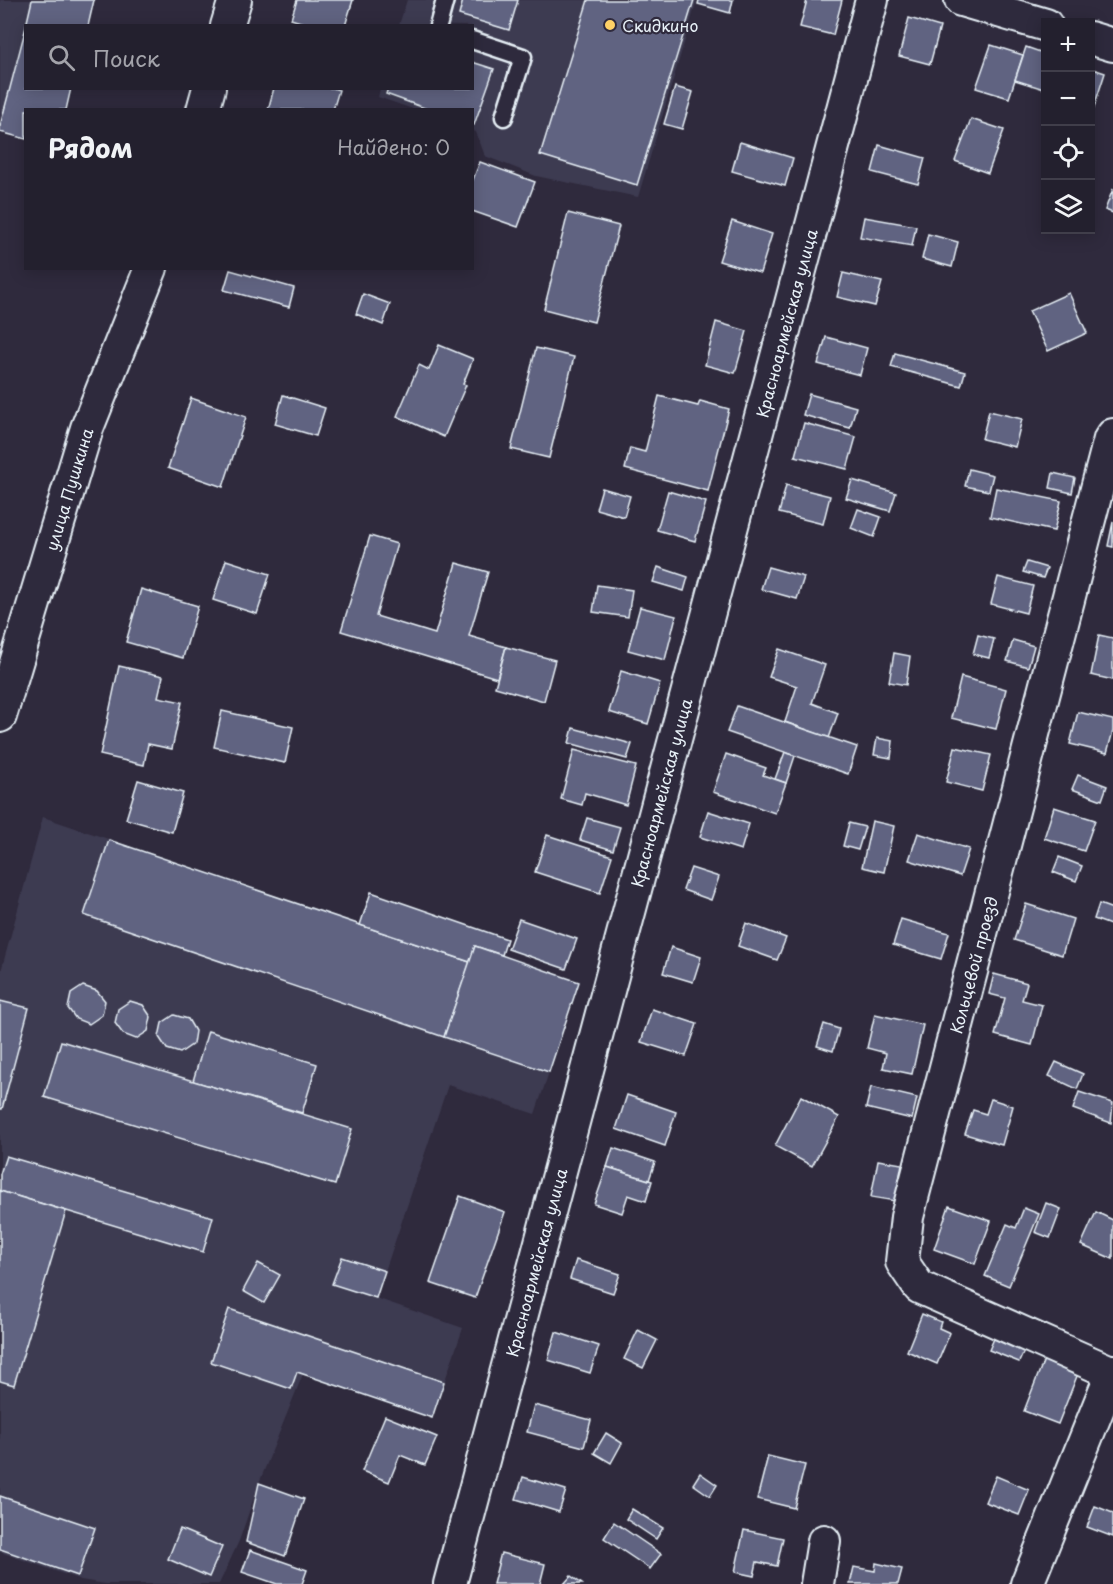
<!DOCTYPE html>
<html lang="ru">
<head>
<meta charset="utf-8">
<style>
	body { margin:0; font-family:"Playpen Sans",sans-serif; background:#2b2836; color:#f1f3f6 }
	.controls { position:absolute; right:18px; top:18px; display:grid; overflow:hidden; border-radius:0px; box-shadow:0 3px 15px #0003 }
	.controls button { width:54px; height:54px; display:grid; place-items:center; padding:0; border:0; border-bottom:2px solid #403e4a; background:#23202e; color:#f1f3f6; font:30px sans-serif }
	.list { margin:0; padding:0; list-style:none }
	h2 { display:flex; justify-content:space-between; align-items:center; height:78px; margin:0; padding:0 24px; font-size:26px }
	h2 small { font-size:20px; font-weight:400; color:#a3a3aa }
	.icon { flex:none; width:33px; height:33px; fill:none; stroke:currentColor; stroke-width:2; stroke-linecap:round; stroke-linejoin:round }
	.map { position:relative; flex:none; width:1113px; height:1584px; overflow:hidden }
	.search { position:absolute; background:#23202e; box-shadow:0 3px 15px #0003; left:24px; top:24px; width:450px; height:66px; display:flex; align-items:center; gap:15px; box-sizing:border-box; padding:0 21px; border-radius:0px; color:#a3a3aa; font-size:22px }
	.panel { position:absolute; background:#23202e; box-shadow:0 3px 15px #0003; left:24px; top:108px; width:450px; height:162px; border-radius:0px }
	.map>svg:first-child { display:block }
</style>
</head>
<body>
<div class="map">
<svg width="1113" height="1584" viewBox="0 0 1113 1584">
	<rect width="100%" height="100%" fill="#2f2a3d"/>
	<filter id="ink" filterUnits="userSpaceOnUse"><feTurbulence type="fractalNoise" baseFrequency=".0167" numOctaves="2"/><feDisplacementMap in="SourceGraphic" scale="12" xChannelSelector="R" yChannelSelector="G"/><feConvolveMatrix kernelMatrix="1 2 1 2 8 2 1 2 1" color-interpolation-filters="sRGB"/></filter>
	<g filter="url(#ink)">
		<!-- built -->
		<g fill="#3e3b51">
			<path d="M 0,0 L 94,0 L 88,25 L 26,26 L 26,88 L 71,89 L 66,109 L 26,110 L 25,139 L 0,132 Z"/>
			<path d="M 407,0 L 697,0 L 638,197 L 536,176 L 485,156 L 476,132 L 473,131 L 472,110 L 413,109 L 378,97 L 380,89 L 472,88 L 472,26 L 399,25 Z"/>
			<path d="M 43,817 L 360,924 L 371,892 L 507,939 L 502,955 L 579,982 L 535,1114 L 448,1085 L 385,1271 L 376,1298 L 463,1328 L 432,1418 L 303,1374 L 259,1483 L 239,1541 L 219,1584 L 105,1584 L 81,1580 L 0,1552 L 0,975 Z"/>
		</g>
		<!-- building -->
		<g fill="#616381" stroke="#e8f1f8" stroke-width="1.5">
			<path d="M 32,0 L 94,0 L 88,26 L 26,26 Z"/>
			<path d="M 297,0 L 353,0 L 345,26 L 313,26 L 291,19 Z"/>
			<path d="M 463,0 L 518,0 L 509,30 L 459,15 Z"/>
			<path d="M 588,0 L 694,0 L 637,185 L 540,155 Z"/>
			<path d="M 699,0 L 733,0 L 730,13 L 698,4 Z"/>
			<path d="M 807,0 L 842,0 L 833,35 L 800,27 Z"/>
			<path d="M 909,18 L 940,27 L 930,64 L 899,56 Z"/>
			<path d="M 26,27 L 26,88 L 71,88 L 66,110 L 26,110 L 26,139 L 0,132 L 0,126 Z"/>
			<path d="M 991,45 L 1023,55 L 1009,98 L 976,88 Z"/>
			<path d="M 1026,47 L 1046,54 L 1044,89 L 1015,80 Z"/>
			<path d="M 472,62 L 494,69 L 474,125 L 472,124 L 472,110 L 430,110 L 386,94 L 388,88 L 472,88 Z"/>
			<path d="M 1090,68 L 1105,73 L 1093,110 L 1090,109 Z"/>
			<path d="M 675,87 L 693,92 L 682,129 L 664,124 Z"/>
			<path d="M 274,88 L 333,88 L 339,90 L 333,110 L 268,110 Z"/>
			<path d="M 971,119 L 1004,130 L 988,173 L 955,161 Z"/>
			<path d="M 740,142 L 793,158 L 785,186 L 732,171 Z"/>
			<path d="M 879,145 L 925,158 L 918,184 L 872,172 Z"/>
			<path d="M 480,162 L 535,182 L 518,227 L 472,211 L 472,182 Z"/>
			<path d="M 1113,189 L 1113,213 L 1105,210 Z"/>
			<path d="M 568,213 L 619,226 L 594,322 L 544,309 Z"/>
			<path d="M 864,217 L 916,226 L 912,246 L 860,237 Z"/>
			<path d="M 732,221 L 772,234 L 760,273 L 719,261 Z"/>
			<path d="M 928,234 L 958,242 L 952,267 L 922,259 Z"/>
			<path d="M 230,270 L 294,288 L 289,307 L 224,290 Z"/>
			<path d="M 843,273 L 882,282 L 875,306 L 837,297 Z"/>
			<path d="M 1069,293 L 1087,333 L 1048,351 L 1029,311 Z"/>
			<path d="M 363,294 L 390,304 L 383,325 L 356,314 Z"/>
			<path d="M 716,322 L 747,331 L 735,373 L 705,365 Z"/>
			<path d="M 826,337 L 867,348 L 860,375 L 818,364 Z"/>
			<path d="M 439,345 L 473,359 L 463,384 L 466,385 L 444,437 L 397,416 L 419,365 L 429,370 Z"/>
			<path d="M 536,348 L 574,357 L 549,458 L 511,449 Z"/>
			<path d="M 895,353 L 965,372 L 961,386 L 891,367 Z"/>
			<path d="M 809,394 L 856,407 L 850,428 L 803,415 Z"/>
			<path d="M 283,395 L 325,408 L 316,436 L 275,424 Z"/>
			<path d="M 659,396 L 698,406 L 700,401 L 729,409 L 708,491 L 625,469 L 630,448 L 645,452 Z"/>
			<path d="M 191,398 L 246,417 L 223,487 L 168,468 Z"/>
			<path d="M 989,411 L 1022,419 L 1015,447 L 982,439 Z"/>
			<path d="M 804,423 L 856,437 L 847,469 L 795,456 Z"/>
			<path d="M 969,469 L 993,475 L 989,491 L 965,486 Z"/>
			<path d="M 1053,473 L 1075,478 L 1072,493 L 1050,488 Z"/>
			<path d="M 852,480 L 896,493 L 890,511 L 846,498 Z"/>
			<path d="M 786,485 L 830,496 L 823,524 L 779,513 Z"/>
			<path d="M 602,488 L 630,496 L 624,517 L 596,509 Z"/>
			<path d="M 996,488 L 1061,501 L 1054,531 L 990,517 Z"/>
			<path d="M 668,491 L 706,502 L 695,541 L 657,530 Z"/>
			<path d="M 858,509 L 881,517 L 874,537 L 851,528 Z"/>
			<path d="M 1113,522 L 1113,547 L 1108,546 Z"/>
			<path d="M 370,536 L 397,544 L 376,616 L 435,634 L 456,563 L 488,572 L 469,636 L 506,647 L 497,678 L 341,631 Z"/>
			<path d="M 226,560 L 270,574 L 257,614 L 213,600 Z"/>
			<path d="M 1027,562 L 1047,568 L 1043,578 L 1023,572 Z"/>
			<path d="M 658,567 L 688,577 L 684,591 L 653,582 Z"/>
			<path d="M 768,567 L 804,577 L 797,599 L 761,589 Z"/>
			<path d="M 998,577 L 1033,586 L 1026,613 L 991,604 Z"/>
			<path d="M 597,585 L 632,590 L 628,617 L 593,612 Z"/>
			<path d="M 141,589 L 198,606 L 183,658 L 126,642 Z"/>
			<path d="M 640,607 L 676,616 L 665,660 L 628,650 Z"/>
			<path d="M 978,635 L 994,639 L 989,658 L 973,654 Z"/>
			<path d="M 1099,635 L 1113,638 L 1113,680 L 1091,675 Z"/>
			<path d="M 1013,640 L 1034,646 L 1028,667 L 1007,661 Z"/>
			<path d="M 506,647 L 555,660 L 544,701 L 495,687 Z"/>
			<path d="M 779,649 L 825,665 L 812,703 L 838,713 L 829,738 L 785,722 L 797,686 L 769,677 Z"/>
			<path d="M 894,653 L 910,656 L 906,685 L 889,682 Z"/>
			<path d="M 119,666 L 163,676 L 158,697 L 182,702 L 172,749 L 148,744 L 144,765 L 100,755 Z"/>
			<path d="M 621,671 L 660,683 L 648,724 L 609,712 Z"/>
			<path d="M 961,677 L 1006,689 L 996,729 L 951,718 Z"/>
			<path d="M 737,706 L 857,747 L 848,774 L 727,732 Z"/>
			<path d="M 222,711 L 293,727 L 285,763 L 214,747 Z"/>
			<path d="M 1078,712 L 1113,720 L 1113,731 L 1107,753 L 1070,744 Z"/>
			<path d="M 573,728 L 632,744 L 627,759 L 569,743 Z"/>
			<path d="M 877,738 L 893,741 L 891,758 L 874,755 Z"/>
			<path d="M 955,747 L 991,755 L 982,791 L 946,782 Z"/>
			<path d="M 574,750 L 636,766 L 626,805 L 585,793 L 582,805 L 561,799 Z"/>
			<path d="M 785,752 L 795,756 L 786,783 L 775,779 Z"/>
			<path d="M 726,754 L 766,768 L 763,775 L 786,783 L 775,813 L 713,792 Z"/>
			<path d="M 1078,775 L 1107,786 L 1102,800 L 1072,789 Z"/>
			<path d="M 138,780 L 183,793 L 172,832 L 126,819 Z"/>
			<path d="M 1054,807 L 1095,820 L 1084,851 L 1044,838 Z"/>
			<path d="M 708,811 L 749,824 L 741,850 L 700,837 Z"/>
			<path d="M 587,818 L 620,827 L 613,850 L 580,840 Z"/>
			<path d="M 872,821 L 894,826 L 884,872 L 862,867 Z"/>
			<path d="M 849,823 L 865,827 L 858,850 L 843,846 Z"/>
			<path d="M 918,833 L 969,849 L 960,876 L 909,860 Z"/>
			<path d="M 547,835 L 612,856 L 600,893 L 535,872 Z"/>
			<path d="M 109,840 L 470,962 L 444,1037 L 84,915 Z"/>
			<path d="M 1059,857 L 1082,866 L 1076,881 L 1053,872 Z"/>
			<path d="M 691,868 L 719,877 L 711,900 L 683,890 Z"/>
			<path d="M 371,892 L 507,939 L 502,955 L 475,946 L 470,962 L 360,925 Z"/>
			<path d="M 1026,904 L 1073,919 L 1062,955 L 1014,940 Z"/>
			<path d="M 1099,904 L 1113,909 L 1113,926 L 1094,919 Z"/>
			<path d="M 519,919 L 577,939 L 566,969 L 508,949 Z"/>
			<path d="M 901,919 L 949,933 L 941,959 L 893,945 Z"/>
			<path d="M 746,923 L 786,938 L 777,960 L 738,946 Z"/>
			<path d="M 475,946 L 579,982 L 549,1072 L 444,1037 Z"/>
			<path d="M 671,947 L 701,957 L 693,982 L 663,973 Z"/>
			<path d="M 994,974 L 1027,983 L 1022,1000 L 1042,1005 L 1032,1045 L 995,1035 L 1005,998 L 989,994 Z"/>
			<path d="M 83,986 L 97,991 L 105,1001 L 102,1015 L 89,1024 L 76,1019 L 68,1008 L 71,994 Z"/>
			<path d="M 0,1001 L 29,1008 L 2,1109 L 0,1109 Z"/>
			<path d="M 130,1001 L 143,1005 L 151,1017 L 148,1031 L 136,1039 L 123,1034 L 115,1023 L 118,1009 Z"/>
			<path d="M 652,1009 L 697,1024 L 686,1056 L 641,1042 Z"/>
			<path d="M 875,1014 L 923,1025 L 912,1074 L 883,1068 L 886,1053 L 867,1048 Z"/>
			<path d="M 174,1015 L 188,1019 L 195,1031 L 193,1044 L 180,1053 L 167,1049 L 159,1037 L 162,1023 Z"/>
			<path d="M 824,1024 L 839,1029 L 833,1051 L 817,1046 Z"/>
			<path d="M 208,1031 L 317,1064 L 302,1113 L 193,1081 Z"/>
			<path d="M 61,1041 L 352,1129 L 335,1185 L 44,1097 Z"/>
			<path d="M 1056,1062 L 1083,1074 L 1077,1089 L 1049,1076 Z"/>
			<path d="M 871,1087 L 917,1098 L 912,1119 L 866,1108 Z"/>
			<path d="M 1079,1092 L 1113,1103 L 1111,1123 L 1073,1109 Z"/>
			<path d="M 627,1095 L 676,1112 L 665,1146 L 616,1129 Z"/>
			<path d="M 801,1096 L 839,1117 L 812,1166 L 775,1146 Z"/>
			<path d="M 991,1099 L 1013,1106 L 1002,1145 L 965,1134 L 973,1110 L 986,1114 Z"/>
			<path d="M 613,1148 L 655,1162 L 649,1180 L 607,1167 Z"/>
			<path d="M 6,1156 L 213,1217 L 203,1252 L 0,1191 L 0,1174 Z"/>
			<path d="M 878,1160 L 902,1164 L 895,1201 L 871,1197 Z"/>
			<path d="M 607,1167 L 652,1181 L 646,1201 L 628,1195 L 622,1213 L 594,1204 Z"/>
			<path d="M 0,1191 L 66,1211 L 14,1385 L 0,1381 Z"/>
			<path d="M 460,1196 L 505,1212 L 475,1298 L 430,1283 Z"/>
			<path d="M 1046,1203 L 1061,1209 L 1050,1238 L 1035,1232 Z"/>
			<path d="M 949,1206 L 991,1221 L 975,1264 L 934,1249 Z"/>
			<path d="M 1024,1208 L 1039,1214 L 1009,1286 L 985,1276 L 1007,1224 L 1016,1228 Z"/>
			<path d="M 1096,1212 L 1113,1220 L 1113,1259 L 1081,1245 Z"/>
			<path d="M 342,1257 L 385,1271 L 376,1298 L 332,1284 Z"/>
			<path d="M 576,1260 L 620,1274 L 613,1293 L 570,1279 Z"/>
			<path d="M 258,1263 L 280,1275 L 264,1303 L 243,1291 Z"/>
			<path d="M 229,1309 L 444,1382 L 432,1418 L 297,1372 L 291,1389 L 211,1362 Z"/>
			<path d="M 922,1314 L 941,1322 L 939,1328 L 950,1333 L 937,1364 L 907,1351 Z"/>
			<path d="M 638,1330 L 657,1340 L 643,1368 L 624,1359 Z"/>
			<path d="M 556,1332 L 599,1346 L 590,1373 L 548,1360 Z"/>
			<path d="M 996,1334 L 1026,1347 L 1019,1362 L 989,1350 Z"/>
			<path d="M 1045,1357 L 1079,1371 L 1058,1424 L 1024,1411 Z"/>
			<path d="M 534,1405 L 591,1420 L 584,1447 L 527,1432 Z"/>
			<path d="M 385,1416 L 437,1437 L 425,1465 L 400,1455 L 389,1482 L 362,1471 Z"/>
			<path d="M 606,1433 L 622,1443 L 611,1463 L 594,1453 Z"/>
			<path d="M 768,1456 L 805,1465 L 794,1508 L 757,1499 Z"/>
			<path d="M 700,1473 L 717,1485 L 710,1496 L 693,1484 Z"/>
			<path d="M 996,1476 L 1029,1490 L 1019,1515 L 985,1502 Z"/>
			<path d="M 523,1477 L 566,1490 L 559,1512 L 516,1499 Z"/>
			<path d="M 259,1483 L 304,1499 L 285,1556 L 246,1542 Z"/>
			<path d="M 0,1496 L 95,1528 L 78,1576 L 0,1549 Z"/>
			<path d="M 1095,1506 L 1113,1513 L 1113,1537 L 1087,1527 Z"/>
			<path d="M 632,1509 L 663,1528 L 656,1539 L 626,1519 Z"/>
			<path d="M 614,1522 L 661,1554 L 650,1569 L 604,1538 Z"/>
			<path d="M 180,1529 L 222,1547 L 209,1577 L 168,1559 Z"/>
			<path d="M 744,1530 L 783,1538 L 777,1566 L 757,1562 L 754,1576 L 735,1572 Z"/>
			<path d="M 250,1550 L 307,1570 L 302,1584 L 277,1584 L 242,1572 Z"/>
			<path d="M 501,1553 L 545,1564 L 540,1584 L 493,1584 Z"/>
			<path d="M 876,1563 L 902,1569 L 898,1584 L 850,1584 L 854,1567 L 875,1571 Z"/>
			<path d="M 571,1576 L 582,1584 L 564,1584 Z"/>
		</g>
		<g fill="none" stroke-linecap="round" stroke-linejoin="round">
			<defs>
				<g id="service">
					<path d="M 438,26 L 445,0"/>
					<path d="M 472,40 L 523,57 L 504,117"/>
				</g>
				<g id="minor">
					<path d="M 961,0 L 1046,25"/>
					<path d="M 227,26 L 235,0"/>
					<path d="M 1090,38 L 1113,45"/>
					<path d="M 203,110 L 209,88"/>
					<path d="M 1113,435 L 1110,439 L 907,1217 L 902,1262 L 919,1287 L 1113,1373"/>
					<path id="s1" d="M 0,716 L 87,428 L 151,268"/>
					<path id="s2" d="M 450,1584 L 872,0"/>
					<path d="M 817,1584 L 824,1541"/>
					<path d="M 1027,1584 L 1113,1371"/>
				</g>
			</defs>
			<!-- service casing -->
			<use href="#service" stroke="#e8f1f8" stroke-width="21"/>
			<!-- minor casing -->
			<use href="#minor" stroke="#e8f1f8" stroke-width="36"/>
			<!-- service -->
			<use href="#service" stroke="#2f2a3d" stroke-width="16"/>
			<!-- minor -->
			<use href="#minor" stroke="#2f2a3d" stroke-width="32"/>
		</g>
	</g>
	<!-- markers -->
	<circle fill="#ffd166" stroke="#2f2a3d" stroke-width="2" cx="610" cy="25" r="6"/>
	<g text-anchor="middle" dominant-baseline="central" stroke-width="4.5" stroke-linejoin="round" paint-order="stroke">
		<!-- poi labels -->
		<g font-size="16" fill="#e8f1f8" stroke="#2f2a3d" text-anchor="start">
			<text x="622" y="25">Скидкино</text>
		</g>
		<!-- street labels -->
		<g font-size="16" fill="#e8f1f8" stroke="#2f2a3d">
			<text stroke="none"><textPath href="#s2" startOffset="1305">Красноармейская улица</textPath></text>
			<text stroke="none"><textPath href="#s1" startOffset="237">улица Пушкина</textPath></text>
			<text stroke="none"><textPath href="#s2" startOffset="819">Красноармейская улица</textPath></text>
			<text transform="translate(973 965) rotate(-75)">Кольцевой проезд</text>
			<text stroke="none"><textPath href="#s2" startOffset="333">Красноармейская улица</textPath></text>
		</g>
	</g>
</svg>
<div class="controls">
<button>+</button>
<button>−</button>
<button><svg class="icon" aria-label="locate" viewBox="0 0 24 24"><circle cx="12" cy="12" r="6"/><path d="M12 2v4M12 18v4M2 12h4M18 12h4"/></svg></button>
<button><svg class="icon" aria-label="layers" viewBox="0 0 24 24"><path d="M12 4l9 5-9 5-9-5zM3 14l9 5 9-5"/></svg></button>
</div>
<div class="search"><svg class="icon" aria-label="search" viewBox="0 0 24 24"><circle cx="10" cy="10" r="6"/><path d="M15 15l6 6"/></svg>Поиск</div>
<section class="panel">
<h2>Рядом<small>Найдено: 0</small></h2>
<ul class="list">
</ul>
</section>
</div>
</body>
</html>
